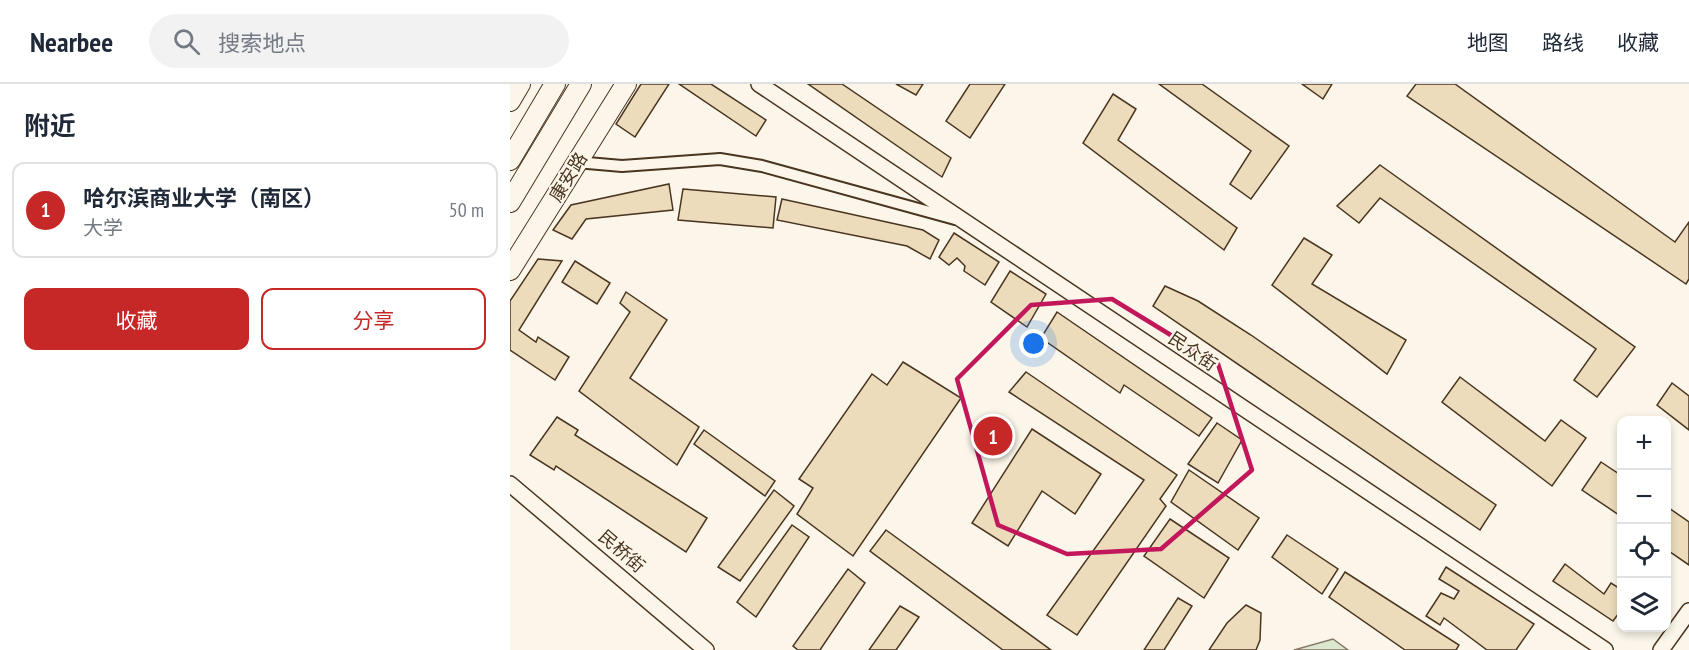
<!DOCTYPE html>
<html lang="zh">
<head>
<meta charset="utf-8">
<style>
	body { margin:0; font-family:"PT Sans Narrow","Noto Sans SC",sans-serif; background:#f2f2f3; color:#1f2937 }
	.controls { position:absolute; right:18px; bottom:18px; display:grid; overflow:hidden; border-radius:12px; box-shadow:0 3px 9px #0003 }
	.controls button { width:54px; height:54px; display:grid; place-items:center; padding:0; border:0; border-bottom:2px solid #e0e1e3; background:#fff; color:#1f2937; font:30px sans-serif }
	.you { position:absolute; left:524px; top:260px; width:21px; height:21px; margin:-15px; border:4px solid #fff; border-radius:50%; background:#1a73e8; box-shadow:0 0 0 9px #1a73e833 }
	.badge { display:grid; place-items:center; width:39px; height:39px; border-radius:50%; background:#c62828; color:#fff; font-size:20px; font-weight:700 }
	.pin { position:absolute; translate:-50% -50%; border:3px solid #fff; box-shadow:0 2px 6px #0006 }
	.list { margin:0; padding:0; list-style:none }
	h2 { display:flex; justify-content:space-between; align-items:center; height:78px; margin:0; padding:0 24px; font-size:26px }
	h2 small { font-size:20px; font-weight:400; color:#747a83 }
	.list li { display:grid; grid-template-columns:39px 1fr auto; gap:18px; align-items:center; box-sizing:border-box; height:96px; margin:0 12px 12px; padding:0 12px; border:2px solid #e0e1e3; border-radius:12px }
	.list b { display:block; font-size:22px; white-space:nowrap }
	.list p { margin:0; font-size:20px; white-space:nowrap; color:#747a83 }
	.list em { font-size:20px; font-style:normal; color:#747a83 }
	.actions { display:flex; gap:12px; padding:18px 24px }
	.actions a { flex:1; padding:14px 0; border:2px solid #c62828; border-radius:12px; text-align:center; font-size:21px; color:#c62828 }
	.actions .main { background:#c62828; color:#fff }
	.icon { flex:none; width:33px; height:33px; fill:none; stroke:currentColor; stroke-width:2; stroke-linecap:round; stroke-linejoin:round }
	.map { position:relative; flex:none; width:1179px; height:566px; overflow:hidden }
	header { display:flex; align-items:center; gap:36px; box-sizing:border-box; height:84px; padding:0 30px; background:#fff; border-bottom:2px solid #e0e1e3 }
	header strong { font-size:28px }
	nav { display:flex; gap:33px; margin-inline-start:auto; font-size:21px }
	.search { width:420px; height:54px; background:#f2f2f3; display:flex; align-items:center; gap:15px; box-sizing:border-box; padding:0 21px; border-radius:33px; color:#747a83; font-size:22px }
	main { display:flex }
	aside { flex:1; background:#fff }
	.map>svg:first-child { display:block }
</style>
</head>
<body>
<header>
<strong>Nearbee</strong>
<div class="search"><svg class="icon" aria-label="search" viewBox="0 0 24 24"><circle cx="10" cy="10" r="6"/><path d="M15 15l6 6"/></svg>搜索地点</div>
<nav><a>地图</a><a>路线</a><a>收藏</a></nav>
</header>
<main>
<aside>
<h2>附近<small></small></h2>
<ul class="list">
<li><span class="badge">1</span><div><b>哈尔滨商业大学（南区）</b><p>大学</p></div><em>50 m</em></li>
</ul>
<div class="actions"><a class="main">收藏</a><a>分享</a></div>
</aside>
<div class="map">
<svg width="1179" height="566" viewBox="0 0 1179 566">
	<rect width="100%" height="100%" fill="#fbf6e9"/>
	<!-- green -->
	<path fill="#dce7d0" stroke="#887966" stroke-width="1.5" d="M 823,555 L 838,566 L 784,566 Z"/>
	<!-- building -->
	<g fill="#ecdcbc" stroke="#4a3520" stroke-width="1.5">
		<path d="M 131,0 L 159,0 L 125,53 L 106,40 Z"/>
		<path d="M 169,0 L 201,0 L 256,36 L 246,52 Z"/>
		<path d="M 298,0 L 332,0 L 441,74 L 432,93 Z"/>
		<path d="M 386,0 L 413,0 L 406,11 Z"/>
		<path d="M 460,0 L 495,0 L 460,54 L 436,37 Z"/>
		<path d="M 649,0 L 692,0 L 779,62 L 741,115 L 720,100 L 741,67 Z"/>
		<path d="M 792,0 L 822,0 L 813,15 Z"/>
		<path d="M 906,0 L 945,0 L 1165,158 L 1179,138 L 1179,195 L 1176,200 L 897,12 Z"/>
		<path d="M 603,10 L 626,25 L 608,56 L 727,144 L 714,166 L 573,59 Z"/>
		<path d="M 870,81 L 1125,263 L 1087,313 L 1064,296 L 1086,265 L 870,114 L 849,139 L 827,122 Z"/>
		<path d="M 159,100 L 163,126 L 76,135 L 62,155 L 43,146 L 61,121 Z"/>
		<path d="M 173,105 L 266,113 L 263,144 L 168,136 Z"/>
		<path d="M 272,115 L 413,146 L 429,156 L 420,175 L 397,162 L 267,136 Z"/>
		<path d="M 444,149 L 489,178 L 475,201 L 454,187 L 455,182 L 447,174 L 439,181 L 429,173 Z"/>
		<path d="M 794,154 L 822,171 L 802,200 L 896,256 L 877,290 L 762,201 Z"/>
		<path d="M 28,175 L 52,177 L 9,246 L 26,258 L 28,253 L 59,273 L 45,296 L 0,266 L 0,217 Z"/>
		<path d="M 65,177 L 100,199 L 87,220 L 52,198 Z"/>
		<path d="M 500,187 L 536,210 L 517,243 L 481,218 Z"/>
		<path d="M 655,202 L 688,217 L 741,251 L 986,421 L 970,446 L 643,222 Z"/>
		<path d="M 116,208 L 157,236 L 120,294 L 189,343 L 167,381 L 69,307 L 120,228 L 110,219 Z"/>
		<path d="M 547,228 L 702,334 L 689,352 L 614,301 L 610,309 L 531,254 Z"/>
		<path d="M 393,278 L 451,314 L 343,472 L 287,430 L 303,404 L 289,395 L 362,290 L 377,301 Z"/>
		<path d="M 516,288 L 667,391 L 650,415 L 656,422 L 567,551 L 537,531 L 634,396 L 499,308 Z"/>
		<path d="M 950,293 L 1035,357 L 1051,336 L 1076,354 L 1042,402 L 932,318 Z"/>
		<path d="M 1162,299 L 1179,312 L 1179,346 L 1147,321 Z"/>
		<path d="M 47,333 L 68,346 L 65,351 L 197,434 L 176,468 L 46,382 L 44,386 L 20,371 Z"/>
		<path d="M 707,339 L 732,356 L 708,399 L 678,380 Z"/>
		<path d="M 522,345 L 591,390 L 565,430 L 532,407 L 498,462 L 462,439 Z"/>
		<path d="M 194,346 L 265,397 L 255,412 L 184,360 Z"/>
		<path d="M 1091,378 L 1112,392 L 1112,433 L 1072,406 Z"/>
		<path d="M 679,386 L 749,434 L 728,466 L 661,418 Z"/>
		<path d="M 264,406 L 284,422 L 230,497 L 208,483 Z"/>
		<path d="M 1156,422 L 1179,438 L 1179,481 L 1156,465 Z"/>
		<path d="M 660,435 L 719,474 L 694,514 L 634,472 Z"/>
		<path d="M 282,441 L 299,453 L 246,533 L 227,518 Z"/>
		<path d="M 376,446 L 541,566 L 493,566 L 360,467 Z"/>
		<path d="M 777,451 L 828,485 L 812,510 L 762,473 Z"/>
		<path d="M 1055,480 L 1094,510 L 1101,499 L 1112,506 L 1112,525 L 1103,537 L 1043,497 Z"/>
		<path d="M 936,483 L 1024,540 L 1006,566 L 977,566 L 934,534 L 930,541 L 916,532 L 931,509 L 944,515 L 949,507 L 929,495 Z"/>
		<path d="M 338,485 L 355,499 L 310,566 L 288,566 L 283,562 Z"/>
		<path d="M 835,488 L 949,561 L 946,566 L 895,566 L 819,513 Z"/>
		<path d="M 668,514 L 682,522 L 654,566 L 634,566 Z"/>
		<path d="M 736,521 L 751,529 L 750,556 L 746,566 L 699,566 L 717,539 Z"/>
		<path d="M 390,522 L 409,533 L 386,566 L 359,566 Z"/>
	</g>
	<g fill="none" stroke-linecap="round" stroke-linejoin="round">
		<defs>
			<path id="street" d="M 66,78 L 112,82 L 210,75 L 252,82 L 445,135"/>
			<g id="secondary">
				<path d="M 249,0 L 1095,566"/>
				<path d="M 0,400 L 196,566"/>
				<path d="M 1151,566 L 1179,527"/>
			</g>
			<g id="highway">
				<path d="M 0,17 L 10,0"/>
				<path d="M 0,76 L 45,0"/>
				<path d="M 0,118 L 71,0"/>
				<path d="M 0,186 L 116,0"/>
			</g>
		</defs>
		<!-- street casing -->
		<use href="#street" stroke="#4a3520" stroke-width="14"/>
		<!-- secondary casing -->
		<use href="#secondary" stroke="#4a3520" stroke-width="18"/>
		<!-- highway casing -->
		<use href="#highway" stroke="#4a3520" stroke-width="22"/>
		<!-- street -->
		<use href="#street" stroke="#fbf6e9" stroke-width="10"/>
		<!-- secondary -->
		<use href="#secondary" stroke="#fbf6e9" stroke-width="15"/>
		<!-- highway -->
		<use href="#highway" stroke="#fbf6e9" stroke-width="20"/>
	</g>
	<!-- marked area -->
	<path fill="none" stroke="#c2185b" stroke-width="4.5" stroke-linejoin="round" d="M 602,215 L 708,280 L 742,386 L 651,465 L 557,470 L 488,441 L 447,295 L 521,221 Z"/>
	<g text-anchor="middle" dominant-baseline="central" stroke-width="4.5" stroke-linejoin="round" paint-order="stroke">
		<!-- street labels -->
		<g font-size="18" fill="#4a3520" stroke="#fbf6e9">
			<text transform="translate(58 93) rotate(-58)">康安路</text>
			<text transform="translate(683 267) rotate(34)">民众街</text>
			<text transform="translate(112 467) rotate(41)">民桥街</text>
		</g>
	</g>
</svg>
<div class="controls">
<button>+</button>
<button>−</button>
<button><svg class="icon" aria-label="locate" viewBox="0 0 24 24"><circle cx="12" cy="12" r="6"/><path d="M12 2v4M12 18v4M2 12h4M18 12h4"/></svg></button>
<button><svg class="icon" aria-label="layers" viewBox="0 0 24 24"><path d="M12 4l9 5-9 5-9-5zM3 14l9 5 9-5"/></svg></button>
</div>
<div class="you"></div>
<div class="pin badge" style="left:483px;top:352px">1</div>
</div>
</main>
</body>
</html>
